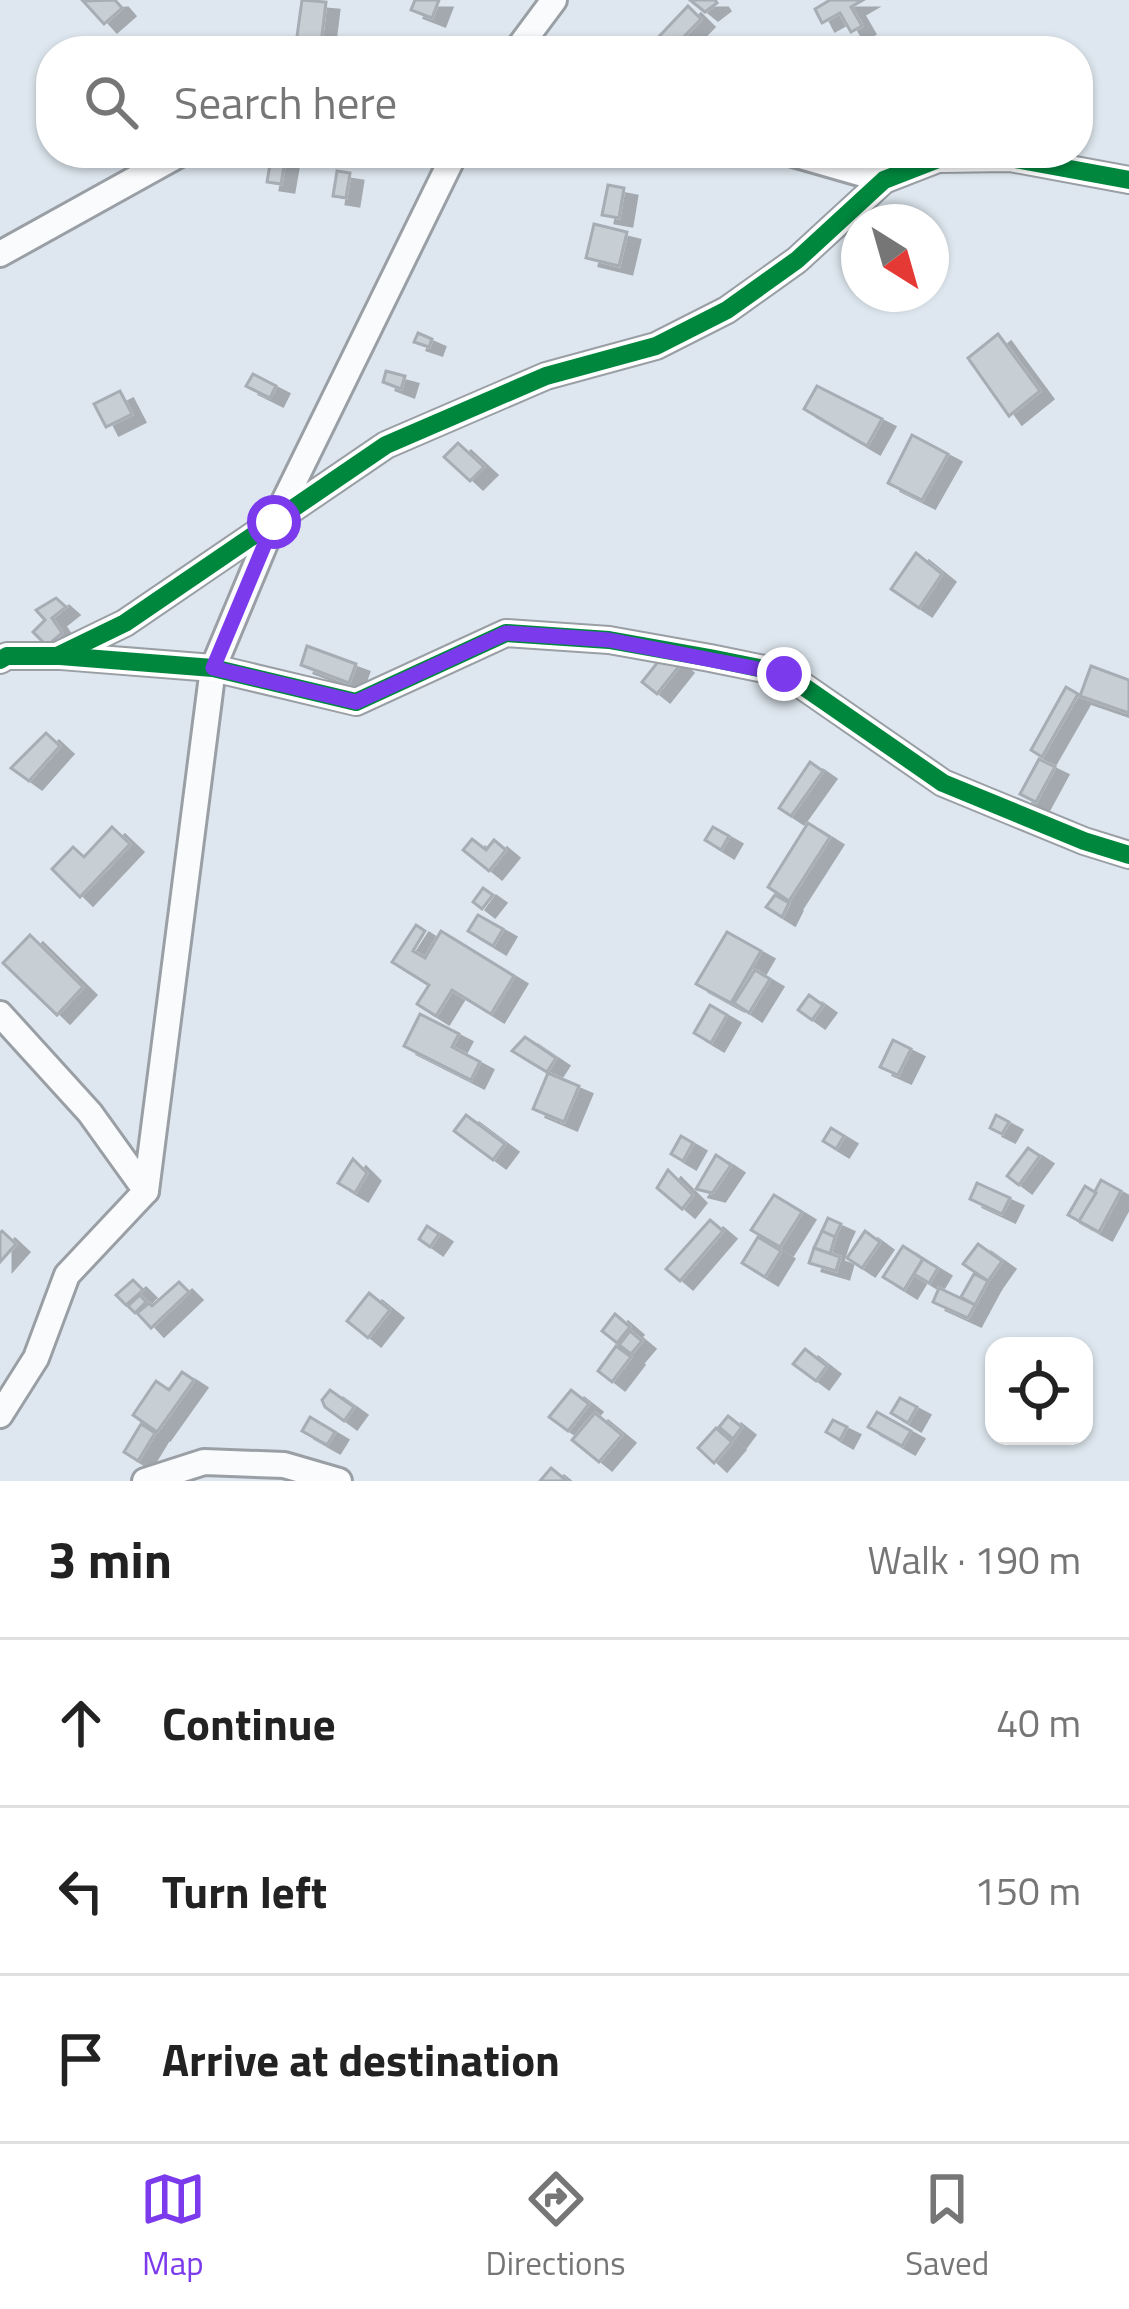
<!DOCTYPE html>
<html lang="en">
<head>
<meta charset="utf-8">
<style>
	body { margin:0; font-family:"Titillium Web",sans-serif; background:#f6f6f6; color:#222 }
	.controls { position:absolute; right:36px; bottom:36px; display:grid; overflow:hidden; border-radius:24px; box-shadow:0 3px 9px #0004 }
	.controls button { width:108px; height:108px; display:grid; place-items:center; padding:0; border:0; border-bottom:3px solid #e0e0e0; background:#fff; color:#222; font:60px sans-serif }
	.compass { position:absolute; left:841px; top:204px; width:108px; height:108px; border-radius:50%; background:#fff; box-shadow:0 3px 9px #0004; rotate:143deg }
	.stop { position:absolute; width:36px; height:36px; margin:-27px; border:9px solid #7c3aed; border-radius:50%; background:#fff }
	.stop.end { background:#7c3aed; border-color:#fff; box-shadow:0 3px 12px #0008 }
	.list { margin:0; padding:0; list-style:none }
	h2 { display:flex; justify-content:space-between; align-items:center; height:156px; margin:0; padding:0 48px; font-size:51px }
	h2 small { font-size:39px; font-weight:400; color:#767676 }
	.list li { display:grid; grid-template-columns:78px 1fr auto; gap:36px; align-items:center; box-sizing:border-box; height:168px; padding:0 48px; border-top:3px solid #e0e0e0 }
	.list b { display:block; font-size:45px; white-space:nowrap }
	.list em { font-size:39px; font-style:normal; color:#767676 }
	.icon { flex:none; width:66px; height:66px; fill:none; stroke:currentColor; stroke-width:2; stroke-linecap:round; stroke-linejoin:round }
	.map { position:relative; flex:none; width:1129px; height:1481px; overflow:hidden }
	.search { position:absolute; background:#fff; box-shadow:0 3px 9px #0004; left:36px; right:36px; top:36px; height:132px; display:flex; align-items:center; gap:30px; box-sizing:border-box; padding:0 42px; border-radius:48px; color:#767676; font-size:45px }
	.sheet { height:660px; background:#fff }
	nav { display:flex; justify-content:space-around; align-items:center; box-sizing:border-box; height:168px; border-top:3px solid #e0e0e0; background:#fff; font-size:33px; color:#767676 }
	nav a { display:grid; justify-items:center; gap:6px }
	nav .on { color:#7c3aed }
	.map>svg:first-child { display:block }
</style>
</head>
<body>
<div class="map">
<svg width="1129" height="1481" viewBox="0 0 1129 1481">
	<defs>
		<filter id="shadow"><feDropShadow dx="13" dy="8" stdDeviation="0" flood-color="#0004"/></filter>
	</defs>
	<rect width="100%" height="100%" fill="#dee7ef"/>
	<!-- building -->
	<g fill="#c7ced4" stroke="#a7adb4" stroke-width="3" filter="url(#shadow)">
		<path d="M 115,0 L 122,8 L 104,24 L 83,1 Z"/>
		<path d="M 302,0 L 326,2 L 320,51 L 295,51 Z"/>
		<path d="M 415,0 L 439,0 L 432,18 L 411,10 Z"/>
		<path d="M 690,0 L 715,0 L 717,3 L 705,12 Z"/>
		<path d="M 830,0 L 863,0 L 851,7 L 862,26 L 851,32 L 840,13 L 822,23 L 815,9 Z"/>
		<path d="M 688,6 L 701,19 L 670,51 L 658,51 L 651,45 Z"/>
		<path d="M 272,153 L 286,155 L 281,184 L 267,182 Z"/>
		<path d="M 337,171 L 350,173 L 346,198 L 333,196 Z"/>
		<path d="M 608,185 L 624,188 L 619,218 L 602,215 Z"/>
		<path d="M 594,224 L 627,232 L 619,266 L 586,258 Z"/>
		<path d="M 418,333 L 432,339 L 429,347 L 414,342 Z"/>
		<path d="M 998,334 L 1040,391 L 1009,416 L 968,358 Z"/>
		<path d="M 386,371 L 405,376 L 401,389 L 383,382 Z"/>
		<path d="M 253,374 L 276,386 L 270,398 L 246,386 Z"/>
		<path d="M 817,386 L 882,419 L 867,446 L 804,409 Z"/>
		<path d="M 120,391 L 132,414 L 106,427 L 94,404 Z"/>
		<path d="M 912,435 L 948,454 L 922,500 L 888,483 Z"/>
		<path d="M 458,443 L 484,467 L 470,481 L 444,457 Z"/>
		<path d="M 916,553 L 942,574 L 919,608 L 891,589 Z"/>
		<path d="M 56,598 L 66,607 L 52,618 L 62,633 L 47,646 L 33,632 L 45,620 L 36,610 Z"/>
		<path d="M 307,646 L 356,664 L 349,683 L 301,665 Z"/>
		<path d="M 665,653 L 680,665 L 657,694 L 642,682 Z"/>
		<path d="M 1091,666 L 1129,680 L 1129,713 L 1080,696 Z"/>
		<path d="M 1066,687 L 1078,694 L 1042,757 L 1031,750 Z"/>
		<path d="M 46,733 L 60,746 L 29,781 L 11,768 Z"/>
		<path d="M 1039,759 L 1055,767 L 1036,802 L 1020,794 Z"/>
		<path d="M 810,762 L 823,771 L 791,816 L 779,808 Z"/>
		<path d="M 808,823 L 830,837 L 789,901 L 768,887 Z"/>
		<path d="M 112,827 L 130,844 L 80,897 L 52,869 L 73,847 L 84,857 Z"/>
		<path d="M 713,827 L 729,836 L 721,850 L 705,840 Z"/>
		<path d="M 472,839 L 486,850 L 494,840 L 506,850 L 489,871 L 463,850 Z"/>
		<path d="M 483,888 L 493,895 L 482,909 L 473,902 Z"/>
		<path d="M 775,895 L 789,903 L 782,917 L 766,907 Z"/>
		<path d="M 478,915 L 503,929 L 493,946 L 468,931 Z"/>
		<path d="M 416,925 L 425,931 L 413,951 L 425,958 L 441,931 L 514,976 L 491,1014 L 452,990 L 436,1016 L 417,1004 L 429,985 L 392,962 Z"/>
		<path d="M 727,932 L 761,951 L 731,1003 L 696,984 Z"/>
		<path d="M 30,935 L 83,987 L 57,1015 L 3,963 Z"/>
		<path d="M 755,970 L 770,979 L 749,1013 L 734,1003 Z"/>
		<path d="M 809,995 L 823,1005 L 812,1020 L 798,1010 Z"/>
		<path d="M 710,1005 L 727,1015 L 711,1043 L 694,1033 Z"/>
		<path d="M 420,1014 L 459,1034 L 452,1047 L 480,1062 L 471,1080 L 404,1046 Z"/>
		<path d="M 525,1037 L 556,1058 L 547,1072 L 512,1051 Z"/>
		<path d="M 893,1040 L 911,1049 L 898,1075 L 880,1067 Z"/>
		<path d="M 548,1073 L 579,1086 L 564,1122 L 533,1109 Z"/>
		<path d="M 466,1115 L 505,1144 L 493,1160 L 454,1131 Z"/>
		<path d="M 996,1115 L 1009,1122 L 1002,1134 L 990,1128 Z"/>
		<path d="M 831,1128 L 844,1136 L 836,1149 L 823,1141 Z"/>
		<path d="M 681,1136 L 693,1143 L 683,1161 L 671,1154 Z"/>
		<path d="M 1028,1148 L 1040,1156 L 1019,1185 L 1007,1176 Z"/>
		<path d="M 716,1155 L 731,1165 L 712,1193 L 696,1189 Z"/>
		<path d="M 353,1159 L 367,1173 L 355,1193 L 338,1183 Z"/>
		<path d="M 668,1170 L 693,1195 L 682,1209 L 657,1188 Z"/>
		<path d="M 1101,1180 L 1121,1191 L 1099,1232 L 1079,1221 Z"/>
		<path d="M 977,1183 L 1010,1198 L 1002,1214 L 970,1199 Z"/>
		<path d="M 1085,1186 L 1096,1193 L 1079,1221 L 1068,1215 Z"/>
		<path d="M 774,1195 L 802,1212 L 780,1247 L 751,1230 Z"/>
		<path d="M 828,1218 L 841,1224 L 835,1237 L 822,1231 Z"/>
		<path d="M 710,1220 L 723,1231 L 680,1281 L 666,1269 Z"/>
		<path d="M 427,1226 L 439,1234 L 430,1247 L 419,1239 Z"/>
		<path d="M 2,1231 L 16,1244 L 0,1262 L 0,1233 Z"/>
		<path d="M 822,1231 L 835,1237 L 830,1254 L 814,1248 Z"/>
		<path d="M 865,1231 L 880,1242 L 862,1268 L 847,1258 Z"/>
		<path d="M 758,1237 L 781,1251 L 765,1277 L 742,1263 Z"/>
		<path d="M 978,1244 L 1002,1261 L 988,1281 L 963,1264 Z"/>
		<path d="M 903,1246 L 923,1259 L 904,1290 L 883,1277 Z"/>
		<path d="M 814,1248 L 840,1257 L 836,1271 L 809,1263 Z"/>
		<path d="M 923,1259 L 938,1268 L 929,1283 L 914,1274 Z"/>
		<path d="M 974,1274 L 988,1281 L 975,1305 L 961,1297 Z"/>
		<path d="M 133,1280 L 143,1290 L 126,1305 L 116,1295 Z"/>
		<path d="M 179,1282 L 189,1292 L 151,1328 L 137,1313 L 149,1303 L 152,1306 Z"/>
		<path d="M 939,1288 L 975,1305 L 968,1318 L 933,1302 Z"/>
		<path d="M 369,1293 L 390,1310 L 368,1338 L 347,1321 Z"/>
		<path d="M 140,1295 L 146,1302 L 135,1313 L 128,1306 Z"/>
		<path d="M 615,1314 L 630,1327 L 617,1343 L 602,1331 Z"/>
		<path d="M 630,1331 L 642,1341 L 631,1354 L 619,1345 Z"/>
		<path d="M 616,1346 L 631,1357 L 612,1382 L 598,1371 Z"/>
		<path d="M 805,1349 L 827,1366 L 816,1381 L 793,1364 Z"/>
		<path d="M 182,1372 L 194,1380 L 157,1432 L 133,1415 L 156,1381 L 169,1390 Z"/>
		<path d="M 330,1390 L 354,1407 L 344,1421 L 325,1407 L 322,1400 Z"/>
		<path d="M 571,1390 L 589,1404 L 568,1431 L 549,1417 Z"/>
		<path d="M 900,1398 L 917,1407 L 908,1423 L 891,1413 Z"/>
		<path d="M 877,1412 L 911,1431 L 902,1446 L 868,1427 Z"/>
		<path d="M 595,1413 L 622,1435 L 599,1462 L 572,1440 Z"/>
		<path d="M 728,1416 L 742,1427 L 733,1439 L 719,1427 Z"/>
		<path d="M 310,1417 L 335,1432 L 327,1445 L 302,1431 Z"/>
		<path d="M 833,1420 L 847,1427 L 840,1440 L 826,1432 Z"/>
		<path d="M 141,1424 L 155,1433 L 138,1461 L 124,1452 Z"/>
		<path d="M 716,1428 L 732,1442 L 714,1463 L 698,1448 Z"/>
		<path d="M 551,1468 L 567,1481 L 540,1481 Z"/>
	</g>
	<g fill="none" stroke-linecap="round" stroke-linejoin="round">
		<defs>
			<g id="street">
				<path d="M 516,51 L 554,0"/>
				<path d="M 790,153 L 884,180"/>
				<path d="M 0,254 L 182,153"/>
				<path d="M 62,656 L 213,668 L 356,702 L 506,633 L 609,640 L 710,658 L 784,673 L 943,783 L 1084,841 L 1129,855"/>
				<path d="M 0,660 L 7,656 L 57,656 L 125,623 L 386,445 L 546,376 L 656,346 L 727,310 L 797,260 L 884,180 L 938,159 L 1010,158 L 1129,180"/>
				<path d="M 0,1014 L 90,1113 L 146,1191 L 67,1275 L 36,1358 L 0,1415"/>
				<path d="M 146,1191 L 213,668 L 274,522 L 455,153"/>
				<path d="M 145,1481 L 204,1462 L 284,1465 L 339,1481"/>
			</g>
		</defs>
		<!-- street casing -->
		<use href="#street" stroke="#999fa5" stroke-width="30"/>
		<!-- street -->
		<use href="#street" stroke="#fafbfd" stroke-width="24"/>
		<defs>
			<g id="cycleway">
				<path d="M 60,656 L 213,668 L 356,702 L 506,633 L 609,640 L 710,658 L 784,673 L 943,783 L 1084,841 L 1129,855"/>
				<path d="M 0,660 L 7,656 L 57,656 L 125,623 L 386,445 L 546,376 L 656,346 L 727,310 L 797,260 L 884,180 L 938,159 L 1010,158 L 1129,180"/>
			</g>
		</defs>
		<!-- cycleway casing -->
		<use href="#cycleway" stroke="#fff" stroke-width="26"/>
		<!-- cycleway -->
		<use href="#cycleway" stroke="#00873e" stroke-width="18"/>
	</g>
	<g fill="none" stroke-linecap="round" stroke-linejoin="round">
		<!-- route -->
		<path stroke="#7c3aed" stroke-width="15" d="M 274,522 L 213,668 L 356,702 L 506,633 L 609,640 L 784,674"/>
	</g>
</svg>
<div class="controls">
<button><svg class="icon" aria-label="locate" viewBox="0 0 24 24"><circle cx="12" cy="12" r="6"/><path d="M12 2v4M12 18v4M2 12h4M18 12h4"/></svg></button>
</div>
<svg class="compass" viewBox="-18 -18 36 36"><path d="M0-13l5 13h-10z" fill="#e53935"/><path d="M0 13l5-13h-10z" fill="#767676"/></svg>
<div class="stop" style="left:274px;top:522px"></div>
<div class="stop end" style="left:784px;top:674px"></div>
<div class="search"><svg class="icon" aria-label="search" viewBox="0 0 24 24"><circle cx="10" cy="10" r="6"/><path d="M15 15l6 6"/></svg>Search here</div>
</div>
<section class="sheet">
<h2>3 min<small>Walk · 190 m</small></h2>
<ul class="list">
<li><svg class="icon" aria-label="ahead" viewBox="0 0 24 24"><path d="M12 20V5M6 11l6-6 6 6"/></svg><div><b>Continue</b></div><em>40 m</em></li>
<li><svg class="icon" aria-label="left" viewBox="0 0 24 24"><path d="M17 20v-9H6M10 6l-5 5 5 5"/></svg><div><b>Turn left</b></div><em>150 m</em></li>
<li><svg class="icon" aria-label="arrive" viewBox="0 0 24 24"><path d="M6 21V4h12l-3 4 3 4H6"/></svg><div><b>Arrive at destination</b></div></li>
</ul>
</section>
<nav>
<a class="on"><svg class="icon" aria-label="map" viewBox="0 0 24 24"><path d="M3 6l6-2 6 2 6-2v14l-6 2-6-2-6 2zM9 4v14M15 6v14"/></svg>Map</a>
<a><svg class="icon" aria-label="directions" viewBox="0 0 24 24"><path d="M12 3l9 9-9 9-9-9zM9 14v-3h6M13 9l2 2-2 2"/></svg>Directions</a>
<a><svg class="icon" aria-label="saved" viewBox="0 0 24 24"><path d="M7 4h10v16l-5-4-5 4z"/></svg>Saved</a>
</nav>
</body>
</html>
